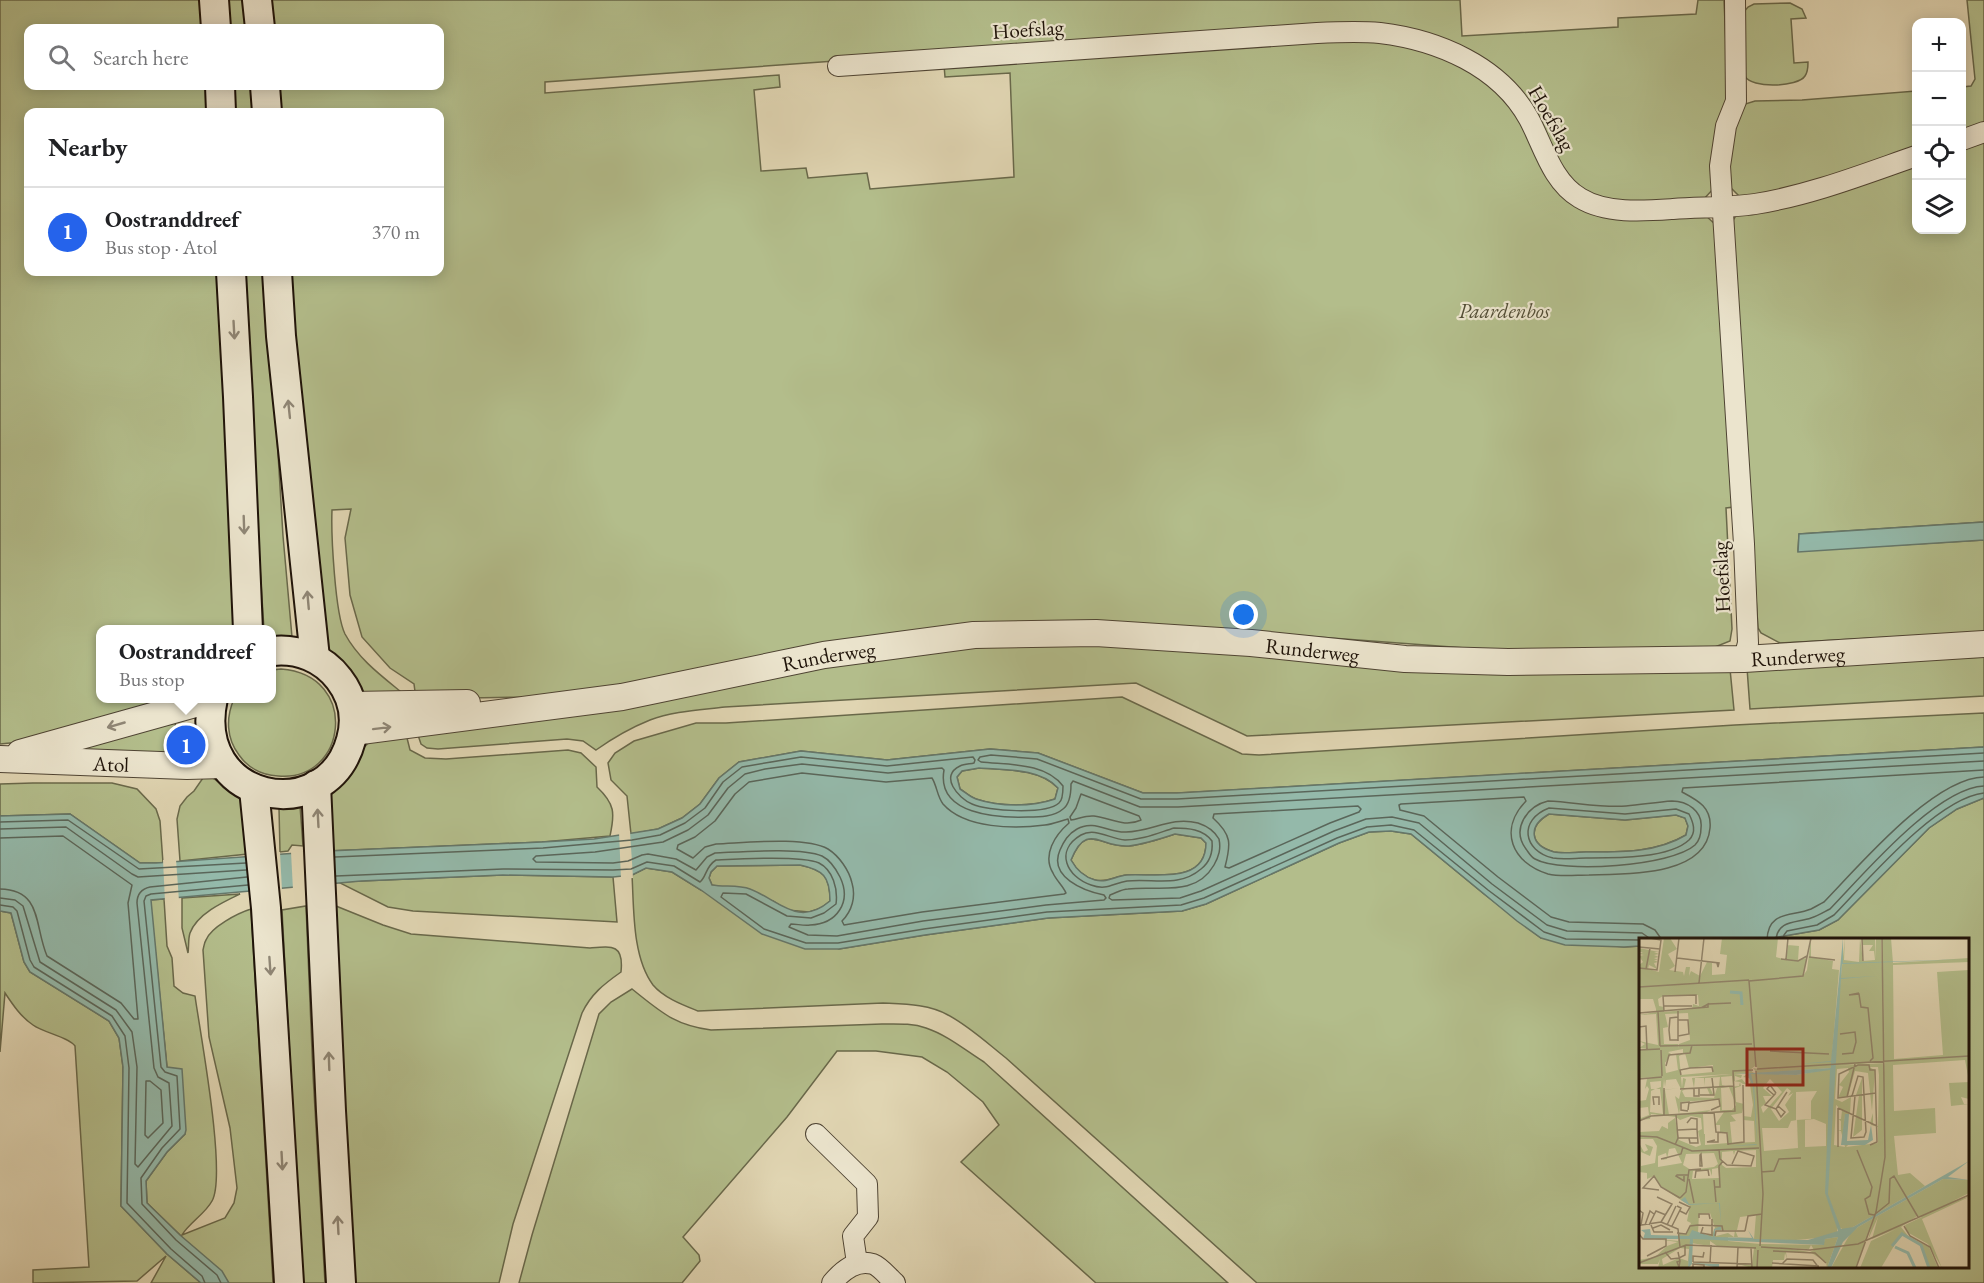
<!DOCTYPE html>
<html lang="en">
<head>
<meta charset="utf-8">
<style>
	body { margin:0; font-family:"EB Garamond",serif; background:#f6f6f6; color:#202124 }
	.controls { position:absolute; right:18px; top:18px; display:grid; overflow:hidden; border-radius:12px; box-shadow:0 3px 15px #0003 }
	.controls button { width:54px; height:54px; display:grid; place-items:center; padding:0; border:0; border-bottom:2px solid #e0e0e0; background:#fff; color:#202124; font:30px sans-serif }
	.you { position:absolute; left:1244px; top:615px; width:21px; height:21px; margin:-15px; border:4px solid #fff; border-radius:50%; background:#1a73e8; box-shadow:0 0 0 9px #1a73e833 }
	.badge { display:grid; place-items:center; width:39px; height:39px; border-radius:50%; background:#2563eb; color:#fff; font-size:20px; font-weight:700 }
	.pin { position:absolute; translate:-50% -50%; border:3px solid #fff; box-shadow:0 2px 6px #0006 }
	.popup { position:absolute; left:96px; top:625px; width:180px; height:78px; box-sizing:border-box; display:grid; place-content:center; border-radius:12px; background:#fff; filter:drop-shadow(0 2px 4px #0005); font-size:20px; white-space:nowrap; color:#757577 }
	.popup b { font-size:22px; color:#202124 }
	.popup::after { content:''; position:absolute; left:50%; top:100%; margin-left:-12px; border:12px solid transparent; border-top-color:#fff }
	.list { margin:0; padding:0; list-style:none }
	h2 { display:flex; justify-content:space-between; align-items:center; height:78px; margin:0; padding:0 24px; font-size:26px }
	h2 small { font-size:20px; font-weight:400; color:#757577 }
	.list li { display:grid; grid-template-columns:39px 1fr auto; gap:18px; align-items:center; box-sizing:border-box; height:90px; padding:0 24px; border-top:2px solid #e0e0e0 }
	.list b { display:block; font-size:22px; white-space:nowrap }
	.list p { margin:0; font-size:20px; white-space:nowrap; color:#757577 }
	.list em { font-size:20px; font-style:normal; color:#757577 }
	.icon { flex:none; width:33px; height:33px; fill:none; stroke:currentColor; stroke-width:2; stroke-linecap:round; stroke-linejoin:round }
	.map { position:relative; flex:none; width:1984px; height:1283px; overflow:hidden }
	.search { position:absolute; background:#fff; box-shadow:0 3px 15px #0003; left:24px; top:24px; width:420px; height:66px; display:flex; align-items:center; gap:15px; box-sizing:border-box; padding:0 21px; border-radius:12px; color:#757577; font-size:22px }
	.panel { position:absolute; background:#fff; box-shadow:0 3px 15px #0003; left:24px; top:108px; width:420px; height:168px; border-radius:12px }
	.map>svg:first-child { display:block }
</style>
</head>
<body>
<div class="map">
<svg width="1984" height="1283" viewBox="0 0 1984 1283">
	<rect width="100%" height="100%" fill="#e0d5b2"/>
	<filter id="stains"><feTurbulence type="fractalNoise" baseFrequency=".00333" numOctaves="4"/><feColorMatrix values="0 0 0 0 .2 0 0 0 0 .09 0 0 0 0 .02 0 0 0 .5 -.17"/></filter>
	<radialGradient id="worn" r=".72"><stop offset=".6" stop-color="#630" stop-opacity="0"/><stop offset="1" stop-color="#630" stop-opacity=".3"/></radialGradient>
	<!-- green -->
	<g fill="#b3bd8b" stroke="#69684a" stroke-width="1.5" fill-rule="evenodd">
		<path d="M 0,0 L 202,0 L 203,28 L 28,28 L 28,86 L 206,86 L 208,112 L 28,112 L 28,272 L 217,272 L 238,629 L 100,630 L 100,698 L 176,699 L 50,739 L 0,744 Z"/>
		<path d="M 224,0 L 244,0 L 248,28 L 226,28 Z"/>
		<path d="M 269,0 L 1460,0 L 1462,36 L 1618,27 L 1618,18 L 1696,14 L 1698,0 L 1724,0 L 1728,90 L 1714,188 L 1703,200 L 1705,215 L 1717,226 L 1734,507 L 1726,508 L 1732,629 L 1730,641 L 1715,647 L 1574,649 L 1479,649 L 1291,635 L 1127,627 L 693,675 L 527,697 L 416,699 L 414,684 L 390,668 L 362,637 L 350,595 L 345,538 L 351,509 L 332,510 C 331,534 335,614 345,634 C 358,658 379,674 400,691 L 401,699 L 371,697 L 360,689 L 349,669 L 340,659 L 323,647 L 306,493 L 290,272 L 440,272 L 440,112 L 279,112 L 277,86 L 440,86 L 440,28 L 271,28 ZM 835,61 L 944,65 L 945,77 L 1010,73 L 1014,177 L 870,189 L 867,173 L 808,178 L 806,168 L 761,171 L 754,90 L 780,87 L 779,75 L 545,93 L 545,82 Z"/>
		<path d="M 1967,0 L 1984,0 L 1984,522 L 1799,534 L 1798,551 L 1984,540 L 1984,632 L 1780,643 L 1761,633 L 1758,628 L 1732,222 L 1737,214 L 1741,198 L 1731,188 L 1729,151 L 1742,105 L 1755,101 L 1802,100 L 1916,91 L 1916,230 L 1962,230 L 1962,87 L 1971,86 L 1975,79 Z"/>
		<path d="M 1790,3 L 1802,9 L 1806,18 L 1791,19 L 1794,63 L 1808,62 C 1808,66 1808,72 1805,76 C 1798,87 1751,89 1745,76 C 1742,69 1743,25 1742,14 L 1748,7 L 1754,4 Z"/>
		<path d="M 228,86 L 254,86 L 256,112 L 230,112 Z"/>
		<path d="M 241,272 L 267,272 L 283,536 L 292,637 L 272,636 L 272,630 L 264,629 Z"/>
		<path d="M 1065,643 L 1730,669 L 1734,710 L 1247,736 L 1136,683 L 725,707 C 700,710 673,711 650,720 C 630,728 613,738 596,750 L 583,741 L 567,739 L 438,749 L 427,748 L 421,744 L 416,729 L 803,670 L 954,649 Z"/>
		<path d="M 1984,657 L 1984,696 L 1750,709 L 1747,668 Z"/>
		<path d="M 281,669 C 361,675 347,783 278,776 C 262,775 248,768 239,755 C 226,738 226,717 234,699 L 272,698 L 272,670 Z"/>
		<path d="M 1122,697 L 1242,754 L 1259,755 L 1735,725 L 1984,713 L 1984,747 L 1178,793 L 1143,793 L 1038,753 L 990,749 L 887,760 L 801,751 L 739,762 L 719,778 L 700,804 L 682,818 L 658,829 L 631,834 L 627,796 L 611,780 L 608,763 L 615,753 L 634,741 L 696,723 L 726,723 Z"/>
		<path d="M 175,723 L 180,758 L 72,754 L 70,747 Z"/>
		<path d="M 405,730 L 410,750 L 425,758 L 446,759 L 568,750 L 581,753 L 596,767 L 597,787 C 615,804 615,813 610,836 L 542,842 L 327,851 L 329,793 L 348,776 L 356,765 L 362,749 L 373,739 Z"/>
		<path d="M 979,768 C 1004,770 1039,768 1058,788 L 1055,799 C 1031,807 1000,807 976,799 C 970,797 965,792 960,789 L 957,777 L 962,771 Z"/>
		<path d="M 205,775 C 220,779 229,791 243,799 L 248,854 L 180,861 L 177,819 L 180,806 L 187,797 L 194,791 Z"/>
		<path d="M 33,783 L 112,783 L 137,789 L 156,809 L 160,821 L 163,863 L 140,863 L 70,814 L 0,816 L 0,784 Z"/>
		<path d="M 1984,798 L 1984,1283 L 1257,1283 L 1006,1058 C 987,1043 969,1026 948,1015 C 929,1004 904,1004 883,1003 L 698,1011 C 683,1005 664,998 653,985 C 632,957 634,908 632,875 L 646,868 L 672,872 L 701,890 L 839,949 L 925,935 L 1048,918 L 1182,911 L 1206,904 L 1339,843 L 1369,832 L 1391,831 L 1411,834 L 1484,894 L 1541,938 L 1624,947 L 1640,946 L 1640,1266 L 1968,1266 L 1968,940 L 1767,939 L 1819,930 L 1838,920 L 1929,828 L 1957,809 Z"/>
		<path d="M 300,806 L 303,846 L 292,845 L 288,851 L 280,852 L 279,808 Z"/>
		<path d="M 1549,814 L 1625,820 L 1676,815 L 1685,818 L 1688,826 L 1686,835 C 1656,853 1620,852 1586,852 C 1576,852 1563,854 1554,852 C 1529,845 1528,826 1549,814 Z"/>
		<path d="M 1175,834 L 1201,838 L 1206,843 C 1206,885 1154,873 1127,875 C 1115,876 1107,883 1095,880 C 1084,877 1076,869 1071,860 C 1087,821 1100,848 1129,846 C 1145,844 1160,839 1175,834 Z"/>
		<path d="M 800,865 C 824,870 830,876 830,901 L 821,908 L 809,912 L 787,910 L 773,901 L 712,885 L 709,878 L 711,872 L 717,866 Z"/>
		<path d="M 503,875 L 613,877 L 617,922 L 413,911 L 388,907 L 338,882 Z"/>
		<path d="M 240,894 C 223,902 197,914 190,933 C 188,939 189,947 188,953 L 182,928 L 182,898 Z"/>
		<path d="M 164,899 L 167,946 L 172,958 L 174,986 L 183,993 L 195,996 C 200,1032 227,1175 212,1201 C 205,1214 189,1223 182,1235 L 225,1218 L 234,1203 L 237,1188 L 230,1128 L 209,1037 L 203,950 C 204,946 204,943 206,940 C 211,927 238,913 251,909 L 273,1283 L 219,1283 L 180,1235 L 147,1203 L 146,1181 L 167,1152 L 185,1134 L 167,1067 L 150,900 Z"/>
		<path d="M 331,904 L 383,925 L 411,934 L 590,948 C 612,946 624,944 621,972 C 604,984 591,994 582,1013 L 513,1224 L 499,1283 L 354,1283 Z"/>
		<path d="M 306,906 L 313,1075 L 325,1283 L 302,1283 L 282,910 Z"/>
		<path d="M 0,911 L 11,913 L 24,962 L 30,972 L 109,1021 L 119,1038 L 123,1067 L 121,1206 L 167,1254 L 201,1283 L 151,1283 L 166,1256 L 137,1281 L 33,1283 L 33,1270 L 89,1267 L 75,1046 C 69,1037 44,1033 33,1025 C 21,1017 13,1005 5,993 L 0,1052 Z"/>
		<path d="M 632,989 C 661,1012 674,1025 711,1030 L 882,1024 C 897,1024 912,1023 926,1028 C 947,1035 965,1050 984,1062 L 1228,1283 L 1096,1283 L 961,1162 L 999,1125 L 983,1102 L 947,1072 L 922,1057 L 876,1051 L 837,1051 L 787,1117 L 683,1237 L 699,1255 L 700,1261 L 682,1283 L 519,1283 L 532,1235 L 599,1014 L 611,1002 Z"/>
	</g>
	<!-- water -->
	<g fill="#94b9aa" stroke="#65776a" stroke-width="1.5" fill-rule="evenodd">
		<path d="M 1984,522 L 1984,540 L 1798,552 L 1799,534 Z"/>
		<path d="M 1984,747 L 1984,798 L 1957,809 L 1929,828 L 1838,920 L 1819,930 L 1767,939 L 1640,940 L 1640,946 L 1624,947 L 1565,945 L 1541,938 L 1517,921 L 1411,834 L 1391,831 L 1369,832 L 1339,843 L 1206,904 L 1182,911 L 1048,918 L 925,935 L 839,949 L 805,949 L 762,934 L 701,890 L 672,872 L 646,868 L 632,875 L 613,877 L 503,875 L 361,881 L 151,900 L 167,1067 L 182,1069 L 186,1130 L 185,1134 L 167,1152 L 146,1181 L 147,1203 L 180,1235 L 222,1271 L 229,1283 L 201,1283 L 167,1254 L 121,1206 L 123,1067 L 119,1038 L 109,1021 L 30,972 L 24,962 L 11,913 L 0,911 L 0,816 L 70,814 L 140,863 L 156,863 L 327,851 L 542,842 L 594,839 L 658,829 L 682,818 L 700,804 L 719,778 L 739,762 L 801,751 L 887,760 L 990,749 L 1038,753 L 1143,793 L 1177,793 ZM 979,768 C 1004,770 1040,768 1058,788 L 1055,799 C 1032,807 1000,807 976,799 C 970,797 965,792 960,789 L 957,777 L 962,771 ZM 1549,814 L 1625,820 L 1676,815 L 1685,818 L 1688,826 L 1686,835 C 1656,853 1620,852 1586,852 C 1576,852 1563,854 1554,852 C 1529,845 1528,826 1549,814 ZM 1175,834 L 1201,838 L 1206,843 C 1206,885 1154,873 1127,875 C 1115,876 1108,883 1095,880 C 1084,877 1076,869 1071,860 C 1087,821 1100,848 1129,846 C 1145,844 1160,839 1175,834 ZM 800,865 C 823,870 830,876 830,901 C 798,928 779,900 750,889 C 739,885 724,887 712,885 L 709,878 L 711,872 L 717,866 Z"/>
	</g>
	<!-- pier -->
	<g fill="#e0d5b2">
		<path d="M 630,831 L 633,878 L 621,879 L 619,832 Z"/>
		<path d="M 329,850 L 330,886 L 293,890 L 291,852 Z"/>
		<path d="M 280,852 L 282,891 L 255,893 L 253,854 Z"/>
		<path d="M 176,859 L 179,901 L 165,902 L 163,860 Z"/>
	</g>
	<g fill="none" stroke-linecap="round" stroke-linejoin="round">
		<!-- shore -->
		<g stroke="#5a665a" stroke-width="1.5">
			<path d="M 802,773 L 886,782 L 932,778 C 937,786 937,796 943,804 C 965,829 1015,829 1045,825 C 1053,824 1060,821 1068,819 L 1069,823 C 1055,835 1042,855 1053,873 C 1056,880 1063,886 1066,893 L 1064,894 L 922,912 L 844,925 L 842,921 C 852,911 856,897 852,883 C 849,870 839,856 828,849 C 805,836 744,843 716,844 L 705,847 L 693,858 L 677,849 L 678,845 L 695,837 L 715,821 L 735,794 L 749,782 Z"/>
			<path d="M 1081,794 L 1139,816 L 1141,820 C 1124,828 1111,818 1094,816 C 1086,815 1078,819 1071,820 L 1070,817 L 1076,808 Z"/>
			<path d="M 1548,801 C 1574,802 1601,808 1626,806 C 1641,805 1656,802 1672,801 C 1687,801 1703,811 1701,828 C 1701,834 1699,841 1695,845 C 1672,866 1562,874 1535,859 C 1531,857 1529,853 1526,849 C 1511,829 1527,806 1548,801 Z"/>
			<path d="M 1358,806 L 1361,809 L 1359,812 L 1330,823 L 1229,868 L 1225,867 C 1231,844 1232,835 1213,818 L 1214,814 Z"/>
			<path d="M 1549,808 L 1625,814 L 1676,809 L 1689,814 C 1693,822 1697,832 1689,840 C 1669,859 1613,858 1586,858 C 1576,858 1563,860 1553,858 C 1523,851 1518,820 1549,808 Z"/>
			<path d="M 0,822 L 68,820 L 139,869 L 246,863"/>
			<path d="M 1174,828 C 1188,828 1203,829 1212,841 C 1213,852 1210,862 1201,869 C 1179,888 1153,878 1127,881 C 1113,883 1107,891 1091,885 C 1067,877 1054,851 1081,835 C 1095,827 1110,839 1125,840 C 1142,840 1158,833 1174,828 Z"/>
			<path d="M 0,829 L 66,827 L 132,874 L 138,877 L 246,870"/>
			<path d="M 0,838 L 63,836 L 132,885 L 128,903 L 138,1019 L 134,1019 L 121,1003 L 47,956 C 34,926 43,890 0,889"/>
			<path d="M 335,857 L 543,848 L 632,840 L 660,835 L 685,823 L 705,808 L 723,782 L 742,767 L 801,757 L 887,766 L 973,757 L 975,760 L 974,763 C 970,764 964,764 960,766 C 939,776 958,798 972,804 C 987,811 1046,815 1059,803 C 1063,800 1063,791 1063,786 C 1045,762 1008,765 981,762 L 978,760 L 980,757 L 991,755 L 1037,759 L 1141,799 L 1177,799 L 1984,753"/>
			<path d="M 336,876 L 503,869 L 613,870 L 631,869 L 647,862 L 674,866 L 700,882 C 707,876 705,867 716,860 C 737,859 802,855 819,863 C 833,870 838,889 836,904 L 824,913 L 811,918 L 787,916 L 746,894 L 723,893 L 721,897 L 764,929 L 806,943 L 838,943 L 924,929 L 1047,912 L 1181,905 L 1204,898 L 1337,838 L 1367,827 L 1391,825 L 1414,830 L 1488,890 L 1544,932 L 1566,939 L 1640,940"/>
			<path d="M 0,898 L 15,900 L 23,906 L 40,962 L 116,1010 L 132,1032 L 137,1067 L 135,1164 L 138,1167 L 172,1126 L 169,1083 L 158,1077 L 154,1068 L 137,903 C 137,894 141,889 150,887 L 247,877"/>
			<path d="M 0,905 L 13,907 L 17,911 L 30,960 L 34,967 L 112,1016 L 125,1036 L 129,1068 L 127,1203 L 171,1249 L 202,1276 L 205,1283"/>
			<path d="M 1652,940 L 1642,933 L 1567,931 L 1547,925 L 1492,884 L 1419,823 L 1392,817 L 1366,819 L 1334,831 L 1201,891 L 1180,898 L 1112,900 L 1109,898 L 1110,895 C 1116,893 1122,889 1128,889 C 1158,885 1195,898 1214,865 C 1219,856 1221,849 1219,839 C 1214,830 1207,826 1198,823 C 1170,816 1152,832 1126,832 C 1109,833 1094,819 1077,829 C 1068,834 1064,841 1060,850 C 1048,877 1084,891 1104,895 L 1106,898 L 1104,900 L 1046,905 L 923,921 L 837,936 L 808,935 L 789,927 L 791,924 C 797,924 804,926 810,925 C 837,924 852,902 840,877 C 836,869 830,860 822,856 C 801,847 740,852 715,853 L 707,857 L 696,870 L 676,859 L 648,854 L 642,855 L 628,861 L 613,863 L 536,862 L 533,859 L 536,856 L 595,852 L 663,842 L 688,830 L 708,815 L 728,788 L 745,774 L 765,769 L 802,764 L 888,773 L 942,768 L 944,770 C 936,815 998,818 1028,817 C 1039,817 1054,817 1063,809 C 1070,804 1071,792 1071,784 L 1073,781 L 1140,807 L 1178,807 L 1984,761"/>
			<path d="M 1662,940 L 1655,930 L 1643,924 L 1569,922 L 1551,917 L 1498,877 L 1424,816 L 1400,810 L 1399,805 L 1401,804 L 1524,797 L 1526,801 C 1498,830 1512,863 1548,874 C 1560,877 1576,875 1589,875 C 1625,874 1706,877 1710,828 C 1712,807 1697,800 1682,792 L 1683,788 L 1984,770"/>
			<path d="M 1767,940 C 1768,910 1792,917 1811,909 C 1815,907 1820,904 1824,902 C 1859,866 1933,778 1984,777"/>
			<path d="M 1776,940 C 1777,920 1797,923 1811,918 C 1818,916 1824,912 1830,909 C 1863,875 1936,788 1984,786"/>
			<path d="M 1783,940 L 1784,935 L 1787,931 L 1817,925 L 1834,915 C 1867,881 1937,798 1984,793"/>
			<path d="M 146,1081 L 150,1081 L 161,1090 L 163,1123 L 148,1138 L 145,1135 Z"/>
			<path d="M 221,1283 L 217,1275 L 176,1240 L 142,1204 L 141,1178 L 162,1148 L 180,1129 L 177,1076 L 165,1072 L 161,1067 L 144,901 L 146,896 L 151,894 L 248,885"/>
		</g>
		<defs>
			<g id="minor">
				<path d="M 1735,0 L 1736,101 L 1726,126 L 1720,166 L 1744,544 L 1748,643 L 1744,659"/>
				<path d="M 838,66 L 1317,33 C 1338,32 1359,31 1380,33 C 1438,40 1500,66 1529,119 C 1543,145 1552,182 1580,198 C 1606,214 1644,211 1673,209 C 1700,207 1729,208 1755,204 C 1811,195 1864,174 1916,156"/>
				<path d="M 1962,140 L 1984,132"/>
				<path d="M 816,1134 L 867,1184 L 868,1217 L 853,1236 L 857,1263"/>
				<path d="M 832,1283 C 842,1271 856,1259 873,1264 C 881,1267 889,1278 895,1283"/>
			</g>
			<g id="tertiary">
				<path d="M 352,705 L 467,703"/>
				<path id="s1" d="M 353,732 L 622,697 L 824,655 L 974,635 L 1096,633 L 1251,643 L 1405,659 L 1508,662 L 1744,659 L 1984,644"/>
				<path d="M 20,753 L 213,699"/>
				<path id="s2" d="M 0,759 L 187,766 L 223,765"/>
			</g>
			<g id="secondary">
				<path d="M 214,0 L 216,28"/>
				<path d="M 257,0 L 260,28"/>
				<path d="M 220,86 L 221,112"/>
				<path d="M 265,86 L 267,112"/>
				<path d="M 231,272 L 238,397 L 248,630"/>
				<path d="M 277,272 L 281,336 L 315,658"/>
				<path d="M 213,698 C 190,803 327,829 351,740 C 357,719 353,697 339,679 C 323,658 298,648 272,651"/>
				<path d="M 316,785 L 331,1111 L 341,1283"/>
				<path d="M 254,789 L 266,908 L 289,1283"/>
			</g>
		</defs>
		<!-- minor casing -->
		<use href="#minor" stroke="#4f4433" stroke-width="22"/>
		<!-- tertiary casing -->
		<use href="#tertiary" stroke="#4f4433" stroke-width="28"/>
		<!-- secondary casing -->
		<use href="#secondary" stroke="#1f1309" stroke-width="32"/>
		<!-- minor -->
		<use href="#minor" stroke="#ebe4cd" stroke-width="20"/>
		<!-- tertiary -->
		<use href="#tertiary" stroke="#ebe4cd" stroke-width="26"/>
		<!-- secondary -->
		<use href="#secondary" stroke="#ebe4cd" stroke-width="28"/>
	</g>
	<!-- one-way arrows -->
	<defs><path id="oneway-shaft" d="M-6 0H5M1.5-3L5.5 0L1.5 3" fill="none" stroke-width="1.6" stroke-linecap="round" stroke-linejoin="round" transform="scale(1.5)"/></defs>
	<g stroke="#8f8675">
		<use href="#oneway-shaft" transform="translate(234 330) rotate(87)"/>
		<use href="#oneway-shaft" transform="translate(289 409) rotate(-96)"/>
		<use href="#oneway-shaft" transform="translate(244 525) rotate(88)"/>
		<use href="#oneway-shaft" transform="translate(308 600) rotate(-95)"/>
		<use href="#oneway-shaft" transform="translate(116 725) rotate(164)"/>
		<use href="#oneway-shaft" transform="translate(382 728) rotate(-7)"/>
		<use href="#oneway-shaft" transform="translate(318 818) rotate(-93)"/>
		<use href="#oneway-shaft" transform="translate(270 966) rotate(86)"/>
		<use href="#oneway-shaft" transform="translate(329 1061) rotate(-92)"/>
		<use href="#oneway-shaft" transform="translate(282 1161) rotate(87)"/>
		<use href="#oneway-shaft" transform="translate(338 1225) rotate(-93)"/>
	</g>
	<g text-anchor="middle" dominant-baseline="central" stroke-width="4.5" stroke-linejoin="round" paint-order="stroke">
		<!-- street labels -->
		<g font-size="21" fill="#1f1309" stroke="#ebe4cd">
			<text transform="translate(1028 29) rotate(-4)">Hoefslag</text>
			<text transform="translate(1552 118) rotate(60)">Hoefslag</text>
			<text transform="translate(1721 577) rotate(-93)">Hoefslag</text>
			<text stroke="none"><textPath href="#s1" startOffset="968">Runderweg</textPath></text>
			<text stroke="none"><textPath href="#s1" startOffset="1454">Runderweg</textPath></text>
			<text stroke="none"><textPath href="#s1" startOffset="482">Runderweg</textPath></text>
			<text stroke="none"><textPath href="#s2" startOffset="111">Atol</textPath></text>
		</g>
		<!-- park labels -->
		<g font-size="21" font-style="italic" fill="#534e36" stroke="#ebe4cd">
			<text x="1504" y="310">Paardenbos</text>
		</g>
	</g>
	<!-- overview -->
	<g transform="translate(1639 938)">
		<rect width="330" height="330" fill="#e0d5b2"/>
		<path d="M 25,0 L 31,0 L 38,11 L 29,16 L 36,28 L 30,32 L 44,34 L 45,38 L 47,29 L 51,29 L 50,38 L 52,33 L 61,38 L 68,24 L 73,25 L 73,37 L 86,36 L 88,17 L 81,16 L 83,0 L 139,0 L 137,19 L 147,22 L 150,0 L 149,7 L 160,8 L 159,22 L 168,20 L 164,38 L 168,32 L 172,0 L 172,19 L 194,23 L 193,31 L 200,32 L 192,130 L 122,135 L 157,137 L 192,131 L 190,209 L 196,94 L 206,0 L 205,22 L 220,24 L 221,0 L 224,23 L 236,22 L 235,13 L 230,13 L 234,7 L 224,7 L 223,0 L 236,0 L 237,22 L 237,0 L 242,0 L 246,124 L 195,128 L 246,125 L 246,136 L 243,0 L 252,0 L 254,25 L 330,20 L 330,24 L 254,27 L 255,121 L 304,117 L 298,34 L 330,32 L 330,143 L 326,122 L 254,127 L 255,173 L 296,170 L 297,195 L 255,198 L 259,237 L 271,235 L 286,248 L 207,293 L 198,288 L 198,296 L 189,299 L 146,303 L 115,301 L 117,277 L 101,279 L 98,292 L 76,292 L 77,298 L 89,295 L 95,299 L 96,292 L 99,299 L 114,300 L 113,300 L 89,299 L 89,303 L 121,306 L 184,307 L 186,301 L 199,299 L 188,330 L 187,324 L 171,314 L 175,312 L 172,307 L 170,311 L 148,310 L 170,314 L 147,314 L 148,321 L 146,315 L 145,322 L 134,322 L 133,330 L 113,330 L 99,326 L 113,327 L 115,310 L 78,308 L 71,303 L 71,308 L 52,305 L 49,330 L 19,330 L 21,321 L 19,326 L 0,326 L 0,330 L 0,322 L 16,319 L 28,308 L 39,304 L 8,300 L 39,303 L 40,295 L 47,296 L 52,285 L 48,283 L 51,268 L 22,249 L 15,238 L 8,241 L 8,235 L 0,234 L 0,205 L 5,214 L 9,212 L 6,206 L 14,209 L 11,218 L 2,214 L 2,228 L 16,225 L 18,208 L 14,201 L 0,201 L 0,194 L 20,193 L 23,188 L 29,191 L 29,185 L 36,180 L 40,202 L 57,209 L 62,207 L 59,193 L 63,191 L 62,180 L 52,178 L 41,182 L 37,179 L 12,176 L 11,181 L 0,182 L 1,177 L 2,180 L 10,177 L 9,169 L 0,170 L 0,163 L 7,162 L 10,151 L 8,148 L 6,151 L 8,141 L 0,141 L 26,139 L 0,140 L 0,112 L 10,111 L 0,110 L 6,106 L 0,103 L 19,107 L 17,76 L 0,77 L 17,74 L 17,71 L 14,61 L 0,61 L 0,27 L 4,24 L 0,18 L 5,17 L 0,16 L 4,14 L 0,14 L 0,10 L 20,14 L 15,14 L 20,16 L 15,17 L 20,19 L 15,20 L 19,22 L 15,22 L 19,24 L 15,25 L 18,31 L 10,27 L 9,31 L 20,34 ZM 59,57 L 60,68 L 54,66 L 53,71 L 25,74 L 25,69 L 20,68 L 19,61 L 24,58 ZM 49,75 L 51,102 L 40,106 L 40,110 L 39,106 L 25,106 L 24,90 L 29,89 L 26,76 ZM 44,111 L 44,116 L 37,116 L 39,132 L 27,135 L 26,125 L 32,116 L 29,114 ZM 46,115 L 50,130 L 74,127 L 74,134 L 42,137 L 40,118 ZM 116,128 L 120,131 L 114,130 L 118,135 L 112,136 L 112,144 L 108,136 L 104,139 L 110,140 L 114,167 L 112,179 L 104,178 L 104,182 L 115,183 L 116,204 L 93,205 L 91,184 L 97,183 L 92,177 L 103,175 L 105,166 L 97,164 L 96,150 L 102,148 L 101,144 L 104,146 L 107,146 L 103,141 L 96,143 L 96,138 L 102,140 L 103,137 L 95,136 L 115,135 L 111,132 ZM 230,129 L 239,129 L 240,137 L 239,188 L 234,187 L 234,175 L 231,185 L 232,187 L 239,189 L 239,205 L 207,209 L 210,206 L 204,198 L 206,177 L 211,175 L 212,159 L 203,164 L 196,161 L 198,131 L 209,130 L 210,134 L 200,147 L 204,149 L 199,160 L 220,157 L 214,199 L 223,192 L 223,140 L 217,157 L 209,158 L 216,133 L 229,135 L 233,173 L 236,132 ZM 92,136 L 53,140 L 55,150 L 56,140 L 65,140 L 66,148 L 66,140 L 81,139 L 80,149 L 68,150 L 71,157 L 74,156 L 71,150 L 78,150 L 75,160 L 46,159 L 43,153 L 47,151 L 42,152 L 40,161 L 36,158 L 40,176 L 42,164 L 81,161 L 81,173 L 74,173 L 85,174 L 76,187 L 81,187 L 81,195 L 89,195 L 89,205 L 66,207 L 66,196 L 78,196 L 65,196 L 64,176 L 72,172 L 30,177 L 26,152 L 40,150 L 24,152 L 25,141 L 26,149 L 27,142 L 37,141 L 42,151 L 45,150 L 47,141 L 44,140 L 43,150 L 42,139 ZM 93,138 L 94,148 L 94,143 L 101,144 L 100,148 L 90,149 L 97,167 L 93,172 L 83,172 L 82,150 L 90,149 L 83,147 L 82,139 ZM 131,141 L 143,154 L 124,175 L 122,169 L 127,165 L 124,158 L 133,158 L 124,150 ZM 22,143 L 22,149 L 17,151 L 21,151 L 24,176 L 11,174 L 12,153 L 16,151 L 12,151 L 11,144 ZM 148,150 L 152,153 L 149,158 L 154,155 L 146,167 L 150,174 L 140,183 L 132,171 ZM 178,153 L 172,163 L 172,181 L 157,182 L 157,154 ZM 197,167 L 203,172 L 202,181 L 199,181 L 202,183 L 202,192 L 198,193 L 202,193 L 206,209 L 195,207 ZM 175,181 L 187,186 L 187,208 L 166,209 L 166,182 ZM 158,182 L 159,210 L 125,213 L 123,190 L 149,190 L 152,183 ZM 36,210 L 43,225 L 19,229 L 19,218 L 27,215 L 28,219 L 23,222 L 28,221 L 30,211 ZM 117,212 L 117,229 L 87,230 L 83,227 L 83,214 L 94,213 L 95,217 L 96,213 ZM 75,215 L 79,226 L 75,229 L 52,232 L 44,227 L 47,216 ZM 79,230 L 80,240 L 53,241 L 54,233 L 71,232 L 73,238 L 73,231 ZM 71,275 L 76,290 L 73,297 L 64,297 L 59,295 L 60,276 ZM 41,310 L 50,311 L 49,323 L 40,320 L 24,327 L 23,321 ZM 330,144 L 330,161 L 322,159 L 325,166 L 330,166 L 312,168 L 310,145 ZM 304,241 L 330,242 L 330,255 L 314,263 L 330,259 L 283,281 L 303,330 L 289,306 L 268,294 L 266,287 L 283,279 L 278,278 L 262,289 L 270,299 L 290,309 L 299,330 L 290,330 L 282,307 L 262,296 L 242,330 L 221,330 L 232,303 L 257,291 L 233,301 L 239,279 L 229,302 L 234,282 L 217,330 L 192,330 L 211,296 L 219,289 Z" fill="#b3bd8b" fill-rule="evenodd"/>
		<path d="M 204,0 L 204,25 L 330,21 L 203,26 L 202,40 L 237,38 L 202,41 L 189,256 L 202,291 L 214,289 L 330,223 L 309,239 L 330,242 L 304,241 L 219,289 L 204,304 L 192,330 L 188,330 L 199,299 L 186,301 L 185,307 L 54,301 L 53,325 L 80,326 L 80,330 L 54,325 L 49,330 L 51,301 L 4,301 L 6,295 L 2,292 L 11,291 L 12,297 L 50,298 L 53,292 L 74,299 L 75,291 L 82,288 L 80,265 L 50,267 L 42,262 L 46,259 L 50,266 L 81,265 L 82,292 L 76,292 L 76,299 L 113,300 L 109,292 L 115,301 L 169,302 L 199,293 L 186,255 L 191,132 L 157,137 L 112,136 L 115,148 L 117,182 L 118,206 L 117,207 L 90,208 L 118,206 L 114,148 L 108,136 L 96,136 L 192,130 L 192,124 L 159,126 L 192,123 ZM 206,176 L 210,176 L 208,203 L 229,202 L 232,187 L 234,202 L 226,207 L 202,207 Z" fill="#94b9aa"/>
		<path fill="none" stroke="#94b9aa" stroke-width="3" d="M 91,54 L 102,55 L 103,67M 253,308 L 263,296 L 282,307 L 290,330M 256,309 L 269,315 L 276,330"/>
		<path fill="none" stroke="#93876e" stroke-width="1.5" d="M 223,0 L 224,23M 0,9 L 21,11M 170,19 L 196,22M 38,20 L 80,25 L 79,29 L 78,25M 142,21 L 159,23 L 168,18M 147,21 L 149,0M 0,30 L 18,32 L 22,2 L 11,0M 7,31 L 11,10M 36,34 L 40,0M 60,45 L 65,0M 0,49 L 110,42M 220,55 L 210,57 L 220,56 L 222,69 L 229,70 L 234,120 L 231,123M 69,66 L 92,65M 25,68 L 53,68M 25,73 L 24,58 L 57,57 L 57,66M 39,73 L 39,103M 19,74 L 21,108M 0,75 L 69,69 L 69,66 L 62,70M 39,79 L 31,80 L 30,92 L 31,102 L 39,102M 0,89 L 7,88 L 8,111M 201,96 L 216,94 L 217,104 L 214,115 L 203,116M 39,98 L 50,96 L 49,82 L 39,82M 21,108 L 113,106M 0,112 L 21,111M 22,112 L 23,138M 131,113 L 190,116M 27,128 L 30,117 L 51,115 L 53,107M 117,129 L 110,43 L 164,38 L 172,0M 118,131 L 330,118M 117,133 L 124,256 L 121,308M 42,137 L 41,132 L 51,130 L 73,129 L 74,134M 0,141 L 23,139M 25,150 L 25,177M 55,150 L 55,158 L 60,158 L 60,150M 41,151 L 95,148M 61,157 L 75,157 L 73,140M 135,157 L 128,151 L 131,147 L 137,155M 213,158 L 219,138 L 224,139 L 227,194 L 225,199 L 212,200 L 216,158M 208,159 L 216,126M 50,165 L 80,161 L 81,168 L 72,172M 15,167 L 14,159 L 20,159 L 20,167M 139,168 L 146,174 L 142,179 L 137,171 L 148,154M 199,170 L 238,188M 199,170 L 199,209M 137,171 L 126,167 L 137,155M 49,172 L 50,164 L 42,165 L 42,172 L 49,173M 75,174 L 77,194 L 88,195 L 89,207M 0,183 L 12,178 L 96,173 L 94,133 L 114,132M 39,192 L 58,191 L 58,181 L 52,180 L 48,185M 0,198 L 18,199 L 53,213 L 120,210M 39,200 L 58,200M 50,200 L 51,205 L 59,205 L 58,191M 76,202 L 68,204 L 79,204 L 79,195M 89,206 L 105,204 L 104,147M 36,207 L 39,200 L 37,177M 231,207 L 238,204 L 236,132 L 231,132 L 230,127 L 219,127 L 200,136 L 199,160 L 237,155M 80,211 L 81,221 L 88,227 L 112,228 L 115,218 L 99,213 L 93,226M 218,212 L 233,249 L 231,258 L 226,261 L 230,276 L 235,277 L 250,265 L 251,241 L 255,238 L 279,279M 62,216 L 63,228 L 61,228 L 61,217 ZM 22,221 L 42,216 L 44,209M 122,234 L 135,233 L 140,221 L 162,220M 45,238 L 45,243 L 37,238 L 38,237 L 50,237M 56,240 L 57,233 L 69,232 L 70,238M 50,241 L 55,265M 75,242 L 77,264M 76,249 L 81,249 L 80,228 L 84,223M 20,252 L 4,250 L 15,238 L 22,249 L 41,260M 18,259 L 33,266 L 22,284M 41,260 L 47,254 L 50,232 L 62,231M 40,264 L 51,269 L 47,276 L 41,273M 0,272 L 4,275 L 2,287 L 22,284M 60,280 L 60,276 L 70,276 L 71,281M 22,284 L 39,291 L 41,309M 6,287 L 11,273 L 15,276M 10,287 L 17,273 L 27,277M 12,287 L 15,294 L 34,294M 28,287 L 37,268M 33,288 L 42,270 L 38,268M 265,288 L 271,298 L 291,309 L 300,330M 64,289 L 62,295 L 73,297 L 73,281M 14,290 L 22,287 L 31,292M 106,293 L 109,278 L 123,276M 38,295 L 47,296 L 51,288 L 59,287 L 83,288 L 84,293M 0,296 L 4,301 L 27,301 L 27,308 L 8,318M 76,298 L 77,293 L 106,293M 122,309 L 171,312 L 219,306 L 330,257M 112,310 L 113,330M 134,313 L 176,315 L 187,325M 26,314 L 32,321 L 40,320 L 46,317 L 46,307M 39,314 L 41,323 L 40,329 L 38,324 L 41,323M 54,324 L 113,326M 54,324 L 54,318 L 64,319 L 65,314M 0,325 L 47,307 L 117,310M 71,325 L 72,307M 133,325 L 180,328M 143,326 L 148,321 L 174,322 L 180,330M 54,330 L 54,326 L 65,327 L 65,330M 98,330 L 99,309M 118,330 L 119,312M 217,330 L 237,274 L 246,219 L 243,0"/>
		<path fill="#8f2418" fill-opacity="0.15" stroke="#8f2418" stroke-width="3" d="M 108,111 L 164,111 L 164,147 L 108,147 Z"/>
		<rect width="330" height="330" fill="none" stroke="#1f1309" stroke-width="3"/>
	</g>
	<rect width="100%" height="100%" filter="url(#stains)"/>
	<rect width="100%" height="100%" fill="url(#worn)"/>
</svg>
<div class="controls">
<button>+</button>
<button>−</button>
<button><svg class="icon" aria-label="locate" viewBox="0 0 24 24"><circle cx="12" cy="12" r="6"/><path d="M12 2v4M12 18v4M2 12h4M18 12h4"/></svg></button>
<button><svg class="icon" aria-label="layers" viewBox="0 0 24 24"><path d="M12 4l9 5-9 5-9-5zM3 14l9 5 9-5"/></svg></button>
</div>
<div class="you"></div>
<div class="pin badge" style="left:186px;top:745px">1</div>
<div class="popup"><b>Oostranddreef</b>Bus stop</div>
<div class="search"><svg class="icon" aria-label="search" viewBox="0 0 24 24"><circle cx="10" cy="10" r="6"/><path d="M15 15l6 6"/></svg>Search here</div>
<section class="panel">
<h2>Nearby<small></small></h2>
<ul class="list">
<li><span class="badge">1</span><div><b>Oostranddreef</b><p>Bus stop · Atol</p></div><em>370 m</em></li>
</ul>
</section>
</div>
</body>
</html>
